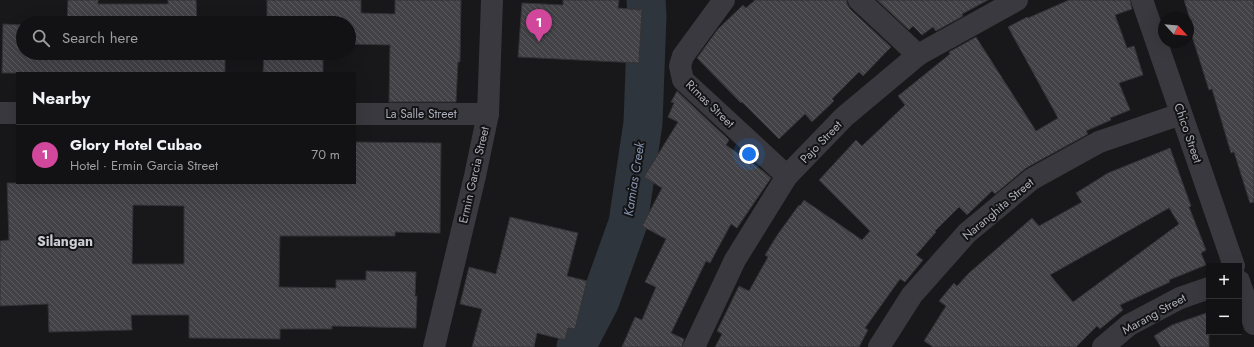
<!DOCTYPE html>
<html lang="en">
<head>
<meta charset="utf-8">
<style>
	body { margin:0; font-family:Jost,sans-serif; background:#1b1b1d; color:#f1f3f6 }
	.controls { position:absolute; right:12px; bottom:12px; display:grid; overflow:hidden; border-radius:0px; box-shadow:0 4px 16px #0002 }
	.controls button { width:36px; height:36px; display:grid; place-items:center; padding:0; border:0; border-bottom:1px solid #313234; background:#121214; color:#f1f3f6; font:20px sans-serif }
	.compass { position:absolute; left:1158px; top:12px; width:36px; height:36px; border-radius:50%; background:#121214; box-shadow:0 4px 16px #0002; rotate:116deg }
	.you { position:absolute; left:749px; top:154px; width:14px; height:14px; margin:-10px; border:3px solid #fff; border-radius:50%; background:#1a73e8; box-shadow:0 0 0 6px #1a73e833 }
	.badge { display:grid; place-items:center; width:26px; height:26px; border-radius:50%; background:#0b8043; color:#fff; font-size:13px; font-weight:700 }
	.pin { position:absolute; translate:-50% -33px; filter:drop-shadow(0 1px 2px #0008) }
	.pin::after { content:''; position:absolute; top:21px; width:14px; height:12px; background:inherit; clip-path:polygon(0 0,100% 0,50% 100%) }
	.list { margin:0; padding:0; list-style:none }
	h2 { display:flex; justify-content:space-between; align-items:center; height:52px; margin:0; padding:0 16px; font-size:17px }
	h2 small { font-size:13px; font-weight:400; color:#9c9ea0 }
	.list li { display:grid; grid-template-columns:26px 1fr auto; gap:12px; align-items:center; box-sizing:border-box; height:60px; padding:0 16px; border-top:1px solid #313234 }
	.list b { display:block; font-size:15px; white-space:nowrap }
	.list p { margin:0; font-size:13px; white-space:nowrap; color:#9c9ea0 }
	.list em { font-size:13px; font-style:normal; color:#9c9ea0 }
	.icon { flex:none; width:22px; height:22px; fill:none; stroke:currentColor; stroke-width:2; stroke-linecap:round; stroke-linejoin:round }
	.map { position:relative; flex:none; width:1254px; height:347px; overflow:hidden }
	.search { position:absolute; background:#121214; box-shadow:0 4px 16px #0002; left:16px; top:16px; width:340px; height:44px; display:flex; align-items:center; gap:10px; box-sizing:border-box; padding:0 14px; border-radius:22px; color:#9c9ea0; font-size:15px }
	.panel { position:absolute; background:#121214; box-shadow:0 4px 16px #0002; left:16px; top:72px; width:340px; height:112px; border-radius:0px }
	.map>svg:first-child { display:block }
</style>
</head>
<body>
<div class="map">
<svg width="1254" height="347" viewBox="0 0 1254 347">
	<defs>
		<pattern id="building-back-hatch" width="6" height="6" patternUnits="userSpaceOnUse"><rect width="6" height="6" fill="#424247"/><path d="M-1 5l2 2M0 0l6 6M5-1l2 2" fill="none" stroke="#5b5b5f"/></pattern>
	</defs>
	<rect width="100%" height="100%" fill="#18181a"/>
	<g fill="none" stroke-linecap="round" stroke-linejoin="round">
		<!-- river -->
		<path stroke="#2f353d" stroke-width="39" d="M 576,347 L 600,301 L 628,223 L 643,123 L 647,16 L 646,0"/>
	</g>
	<!-- building -->
	<g fill="url(#building-back-hatch)" stroke="#333236" fill-rule="evenodd">
		<path d="M 68,0 L 98,0 L 98,4 L 168,4 L 168,0 L 196,0 L 197,23 L 67,23 Z"/>
		<path d="M 267,0 L 361,0 L 361,13 L 395,14 L 395,0 L 461,0 L 460,62 L 458,62 L 456,102 L 389,102 L 390,45 L 349,44 L 349,23 L 265,23 L 265,21 L 267,21 Z"/>
		<path d="M 563,0 L 619,0 L 618,8 L 642,10 L 639,63 L 518,57 L 522,3 L 563,5 Z"/>
		<path d="M 755,0 L 847,0 L 847,4 L 850,9 L 891,47 L 863,76 L 859,72 L 832,99 L 834,101 L 812,122 L 805,114 L 779,139 L 742,102 L 741,103 L 697,58 L 718,29 L 743,5 L 746,8 Z"/>
		<path d="M 877,0 L 988,0 L 962,14 L 963,16 L 936,31 L 933,27 L 922,35 L 913,26 L 909,30 Z"/>
		<path d="M 1069,0 L 1130,0 L 1132,9 L 1115,15 L 1127,48 L 1134,46 L 1143,75 L 1119,83 L 1130,110 L 1110,118 L 1111,120 L 1086,131 L 1088,134 L 1026,168 L 995,194 L 992,191 L 967,215 L 959,207 L 935,231 L 936,232 L 916,255 L 923,260 L 905,282 L 900,279 L 865,328 L 868,330 L 859,347 L 715,347 L 722,334 L 717,331 L 739,286 L 749,291 L 768,257 L 765,255 L 778,234 L 799,205 L 800,206 L 804,200 L 862,240 L 870,231 L 819,180 L 856,140 L 862,146 L 905,105 L 898,96 L 950,54 L 949,52 L 976,37 L 1036,131 L 1058,118 L 1008,27 L 1027,17 L 1028,18 Z"/>
		<path d="M 1184,0 L 1254,0 L 1254,202 L 1250,203 L 1234,152 L 1231,153 L 1212,89 L 1209,90 L 1191,33 L 1194,32 Z"/>
		<path d="M 3,24 L 23,25 L 23,53 L 225,53 L 225,73 L 2,73 Z"/>
		<path d="M 264,53 L 323,53 L 323,73 L 263,73 Z"/>
		<path d="M 677,91 L 729,140 L 726,145 L 763,171 L 771,178 L 737,228 L 731,224 L 710,263 L 706,261 L 671,333 L 684,339 L 682,347 L 622,347 L 635,317 L 642,320 L 656,287 L 645,282 L 666,239 L 642,226 L 662,188 L 644,177 L 678,122 L 668,117 L 674,103 L 671,102 Z"/>
		<path d="M 355,142 L 441,143 L 440,233 L 395,232 L 395,236 L 280,236 L 279,287 L 336,288 L 336,280 L 366,280 L 366,271 L 416,272 L 415,296 L 417,296 L 416,328 L 332,326 L 332,329 L 280,329 L 280,339 L 189,338 L 189,315 L 131,315 L 132,330 L 49,332 L 48,304 L 0,306 L 0,241 L 9,240 L 7,183 L 355,183 ZM 133,205 L 184,206 L 184,264 L 132,264 Z"/>
		<path d="M 1170,148 L 1191,206 L 1189,207 L 1206,250 L 1201,253 L 1206,265 L 1169,280 L 1170,282 L 1120,305 L 1123,310 L 1100,329 L 1097,326 L 1076,347 L 933,347 L 924,341 L 946,306 L 939,301 L 954,283 L 957,286 L 969,273 L 1032,218 L 1039,226 L 1082,202 L 1076,193 L 1108,173 ZM 1169,208 L 1179,224 L 1073,302 L 1050,275 Z"/>
		<path d="M 510,217 L 578,233 L 567,276 L 587,281 L 575,329 L 568,328 L 565,340 L 537,333 L 534,347 L 472,347 L 482,309 L 460,304 L 469,267 L 496,274 Z"/>
		<path d="M 1209,312 L 1209,347 L 1161,347 L 1154,336 L 1172,325 Z"/>
	</g>
	<g fill="none" stroke-linecap="round" stroke-linejoin="round">
		<!-- minor -->
		<g stroke="#39393f" stroke-width="22">
			<path d="M 724,0 L 683,56 L 680,66 L 683,80 L 787,176"/>
			<path d="M 859,0 L 918,55"/>
			<path d="M 1142,0 L 1234,266"/>
			<path d="M 0,113 L 17,113"/>
			<path d="M 355,114 L 488,114"/>
			<path d="M 1239,281 L 1254,324"/>
			<path d="M 434,347 L 475,176 L 488,114 L 492,0"/>
			<path d="M 694,347 L 735,260 L 787,176 L 844,117 L 918,55 L 1017,0"/>
			<path d="M 879,347 L 912,295 L 967,233 L 1032,179 L 1099,142 L 1181,114"/>
			<path d="M 1103,347 L 1129,325 L 1180,298 L 1209,288"/>
		</g>
	</g>
	<g text-anchor="middle" dominant-baseline="central" stroke-width="4" stroke-linejoin="round" paint-order="stroke">
		<!-- street labels -->
		<g font-size="12" fill="#abadb8" stroke="#131315">
			<text transform="translate(710 104) rotate(44)">Rimas Street</text>
			<text x="421" y="114">La Salle Street</text>
			<text transform="translate(1188 133) rotate(71)">Chico Street</text>
			<text transform="translate(821 142) rotate(-46)">Pajo Street</text>
			<text transform="translate(474 175) rotate(-77)">Ermin Garcia Street</text>
			<text transform="translate(998 209) rotate(-40)">Naranghita Street</text>
			<text transform="translate(1154 314) rotate(-29)">Marang Street</text>
		</g>
		<!-- water labels -->
		<g font-size="13" font-style="italic" fill="#8596b0" stroke="#131315">
			<text transform="translate(634 179) rotate(-81)">Kamias Creek</text>
		</g>
		<!-- quarter labels -->
		<g font-size="14" font-weight="bold" fill="#cccdd5" stroke="#131315">
			<text x="65" y="241">Silangan</text>
		</g>
	</g>
</svg>
<div class="controls">
<button>+</button>
<button>−</button>
</div>
<svg class="compass" viewBox="-18 -18 36 36"><path d="M0-13l5 13h-10z" fill="#e53935"/><path d="M0 13l5-13h-10z" fill="#9c9ea0"/></svg>
<div class="you"></div>
<div class="pin badge" style="left:539px;top:42px;background:#d1479c">1</div>
<div class="search"><svg class="icon" aria-label="search" viewBox="0 0 24 24"><circle cx="10" cy="10" r="6"/><path d="M15 15l6 6"/></svg>Search here</div>
<section class="panel">
<h2>Nearby<small></small></h2>
<ul class="list">
<li><span class="badge" style="background:#d1479c">1</span><div><b>Glory Hotel Cubao</b><p>Hotel · Ermin Garcia Street</p></div><em>70 m</em></li>
</ul>
</section>
</div>
</body>
</html>
